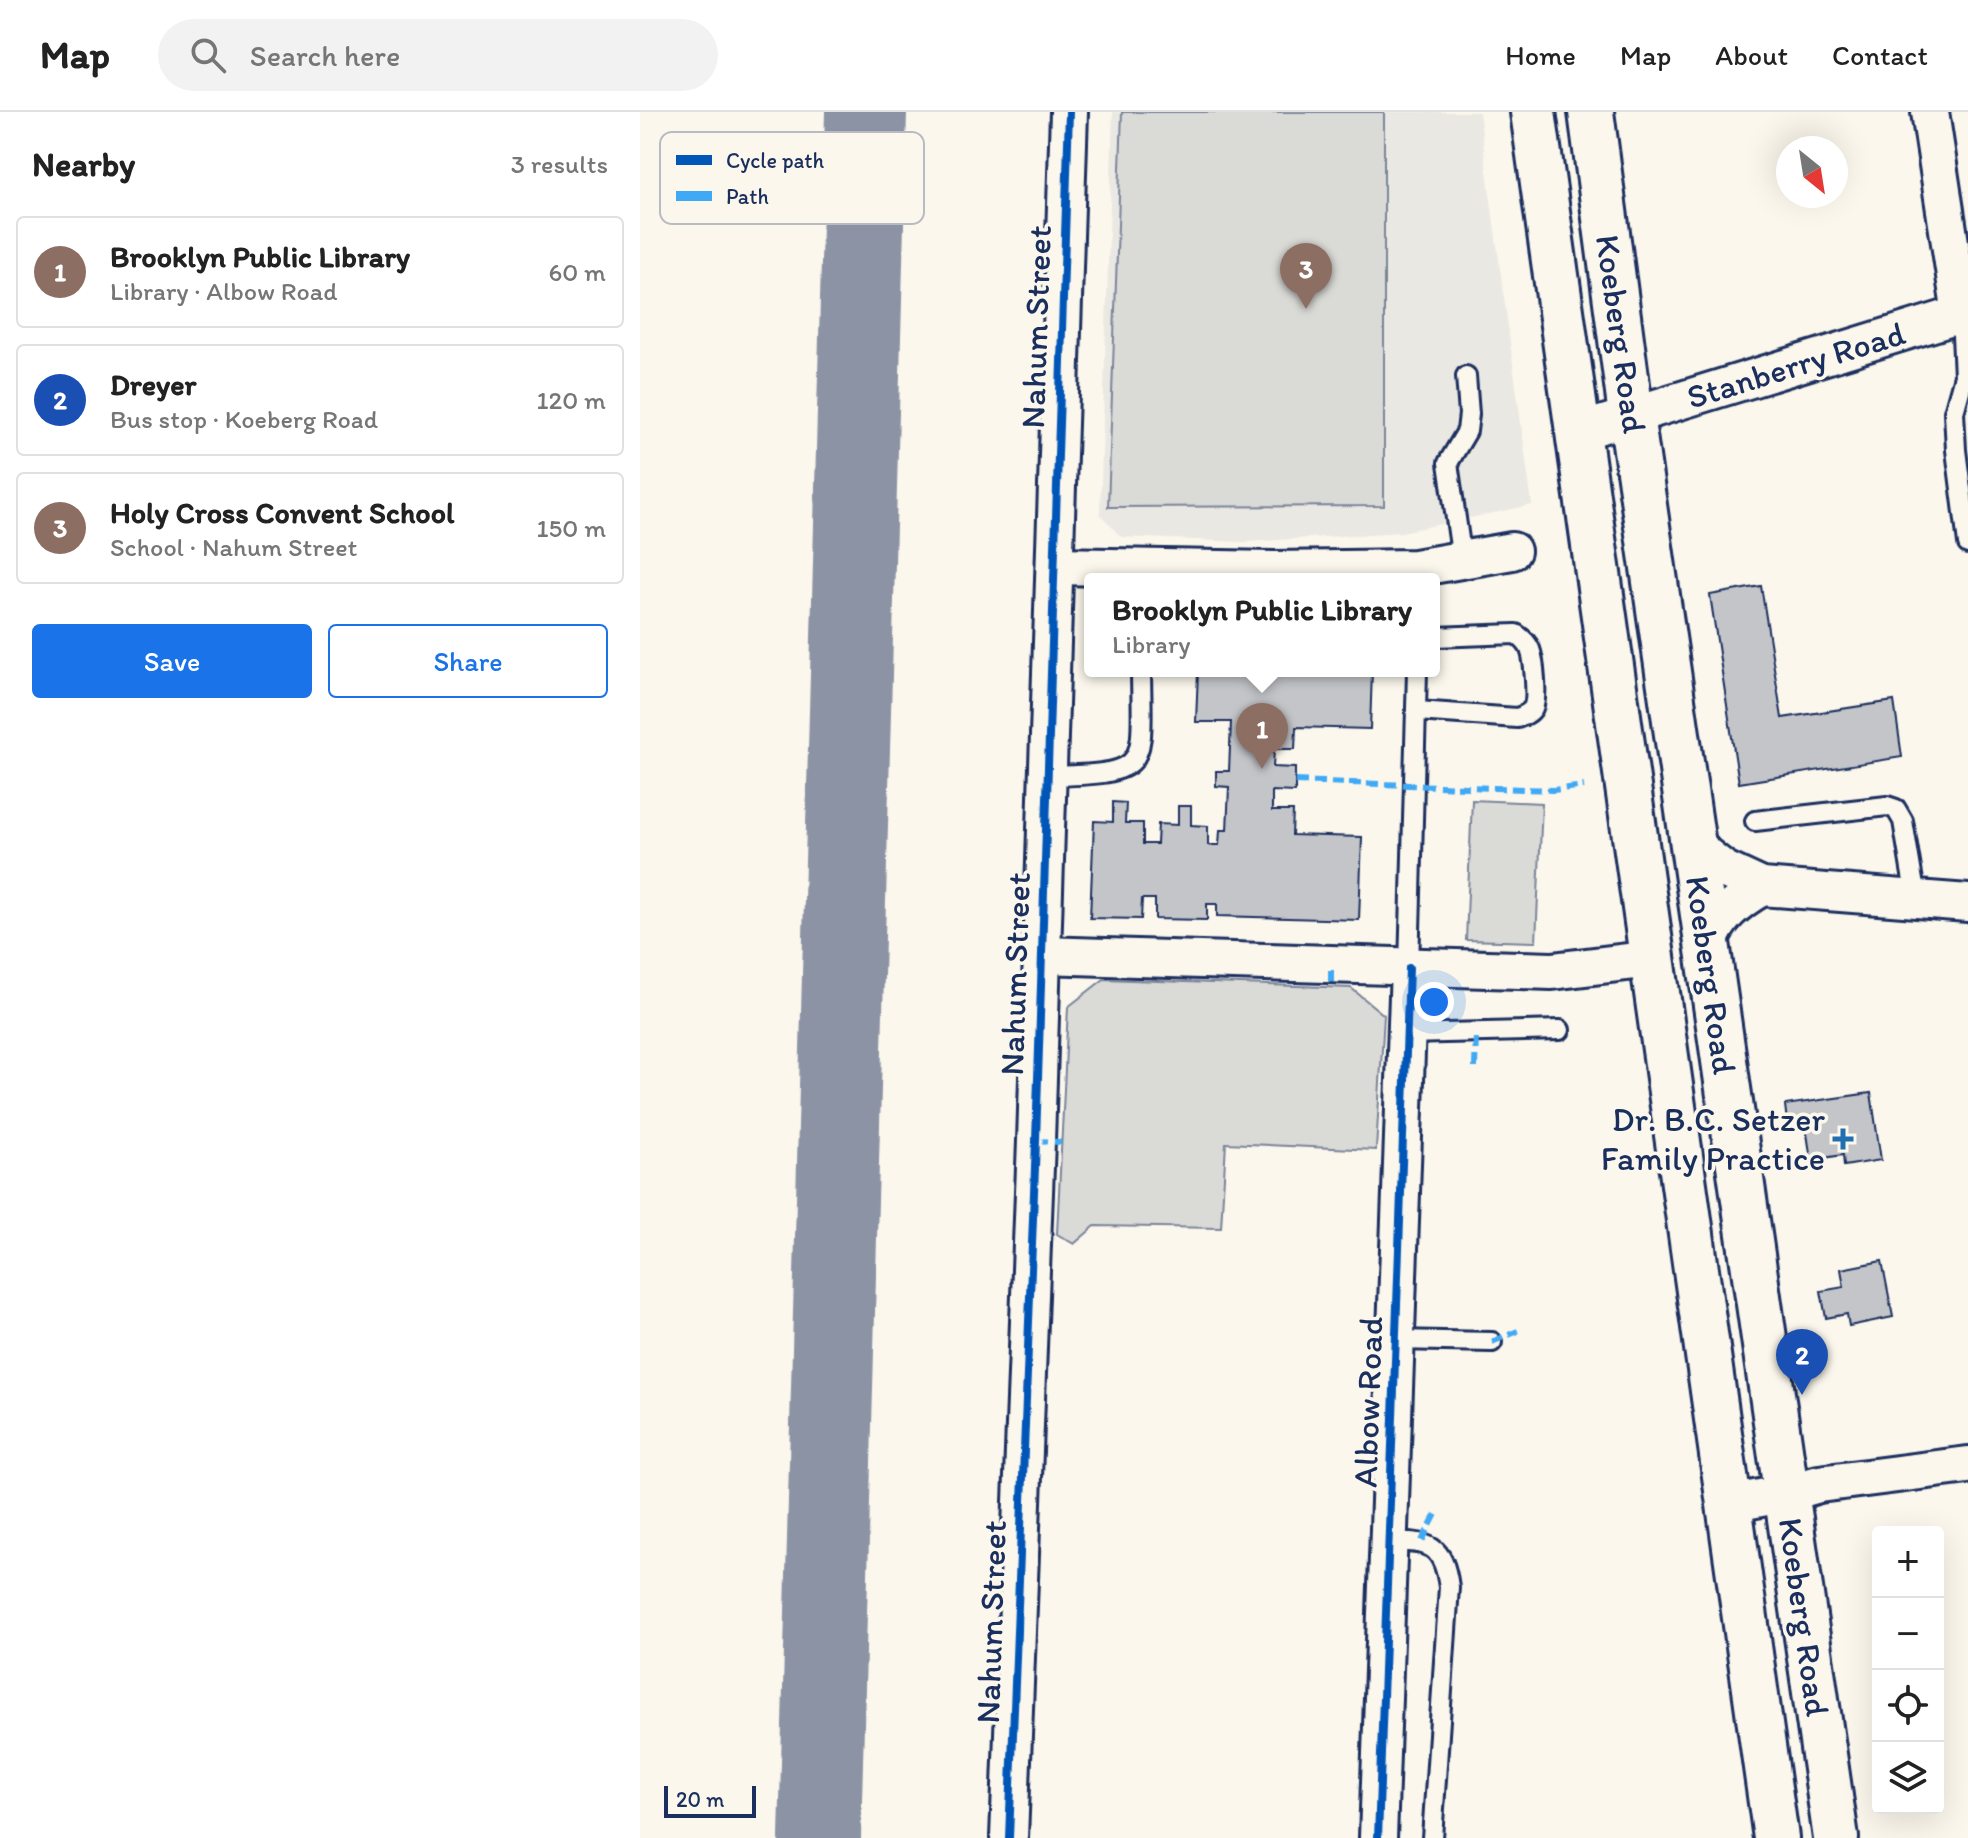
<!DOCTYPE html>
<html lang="en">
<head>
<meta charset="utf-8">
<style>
	body { margin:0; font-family:Itim,sans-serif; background:#f2f2f2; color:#222 }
	.controls { position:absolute; right:24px; bottom:24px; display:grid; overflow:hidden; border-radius:8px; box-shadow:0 8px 32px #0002 }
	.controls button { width:72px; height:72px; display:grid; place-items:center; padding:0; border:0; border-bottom:2px solid #e0e0e0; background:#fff; color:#222; font:40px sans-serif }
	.compass { position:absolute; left:1136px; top:24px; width:72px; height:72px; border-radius:50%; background:#fff; box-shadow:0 8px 32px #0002; rotate:150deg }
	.scale { position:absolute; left:24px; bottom:20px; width:92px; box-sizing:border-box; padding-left:8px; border:4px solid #1b2f5e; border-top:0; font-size:22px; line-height:28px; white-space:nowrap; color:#1b2f5e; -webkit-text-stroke:6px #fbf7ec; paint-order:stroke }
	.you { position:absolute; left:794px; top:890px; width:28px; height:28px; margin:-20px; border:6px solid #fff; border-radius:50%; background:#1a73e8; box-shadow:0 0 0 12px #1a73e833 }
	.badge { display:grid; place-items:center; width:52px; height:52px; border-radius:50%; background:#1a73e8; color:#fff; font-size:26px; font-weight:700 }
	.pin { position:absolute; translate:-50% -66px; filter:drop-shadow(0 2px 4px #0008) }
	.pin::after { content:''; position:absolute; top:42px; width:28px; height:24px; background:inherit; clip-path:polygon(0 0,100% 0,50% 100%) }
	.popup { position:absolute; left:444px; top:461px; width:356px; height:104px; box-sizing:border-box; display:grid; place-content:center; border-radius:8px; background:#fff; filter:drop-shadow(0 2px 6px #0005); font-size:26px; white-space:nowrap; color:#767676 }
	.popup b { font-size:30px; color:#222 }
	.popup::after { content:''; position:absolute; left:50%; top:100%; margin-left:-16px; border:16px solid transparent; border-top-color:#fff }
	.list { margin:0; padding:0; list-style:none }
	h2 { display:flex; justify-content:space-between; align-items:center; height:104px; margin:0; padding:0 32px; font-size:34px }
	h2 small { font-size:26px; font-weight:400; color:#767676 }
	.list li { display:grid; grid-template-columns:52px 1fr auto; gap:24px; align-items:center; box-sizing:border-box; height:112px; margin:0 16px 16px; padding:0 16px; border:2px solid #e0e0e0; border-radius:8px }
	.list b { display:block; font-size:30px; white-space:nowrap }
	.list p { margin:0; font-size:26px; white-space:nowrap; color:#767676 }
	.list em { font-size:26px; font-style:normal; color:#767676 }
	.actions { display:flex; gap:16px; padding:24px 32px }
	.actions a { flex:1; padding:18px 0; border:2px solid #1a73e8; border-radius:8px; text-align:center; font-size:28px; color:#1a73e8 }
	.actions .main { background:#1a73e8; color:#fff }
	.icon { flex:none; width:44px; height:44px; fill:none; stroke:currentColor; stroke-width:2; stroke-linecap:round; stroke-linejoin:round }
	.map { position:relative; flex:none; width:1328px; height:1726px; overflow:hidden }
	header { display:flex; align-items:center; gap:48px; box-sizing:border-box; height:112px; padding:0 40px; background:#fff; border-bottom:2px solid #e0e0e0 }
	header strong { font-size:38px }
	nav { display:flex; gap:44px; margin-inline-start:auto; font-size:28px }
	.search { width:560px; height:72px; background:#f2f2f2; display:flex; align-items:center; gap:20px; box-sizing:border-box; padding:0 28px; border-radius:44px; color:#767676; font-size:30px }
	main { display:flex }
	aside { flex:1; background:#fff }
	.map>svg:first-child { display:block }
</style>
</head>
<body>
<header>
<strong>Map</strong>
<div class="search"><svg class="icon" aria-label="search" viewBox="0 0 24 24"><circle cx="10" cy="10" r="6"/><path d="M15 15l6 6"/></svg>Search here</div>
<nav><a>Home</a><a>Map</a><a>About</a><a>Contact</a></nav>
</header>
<main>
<aside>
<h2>Nearby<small>3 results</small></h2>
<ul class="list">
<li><span class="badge" style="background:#8d6e63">1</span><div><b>Brooklyn Public Library</b><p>Library · Albow Road</p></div><em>60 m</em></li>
<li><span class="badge" style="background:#1a4fb4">2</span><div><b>Dreyer</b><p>Bus stop · Koeberg Road</p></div><em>120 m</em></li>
<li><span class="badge" style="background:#8d6e63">3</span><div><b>Holy Cross Convent School</b><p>School · Nahum Street</p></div><em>150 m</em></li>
</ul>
<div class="actions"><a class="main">Save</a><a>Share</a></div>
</aside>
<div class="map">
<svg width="1328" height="1726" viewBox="0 0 1328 1726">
	<rect width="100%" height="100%" fill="#fbf7ec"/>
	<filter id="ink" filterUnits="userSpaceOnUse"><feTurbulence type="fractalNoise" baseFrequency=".0125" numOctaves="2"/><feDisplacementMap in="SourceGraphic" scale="16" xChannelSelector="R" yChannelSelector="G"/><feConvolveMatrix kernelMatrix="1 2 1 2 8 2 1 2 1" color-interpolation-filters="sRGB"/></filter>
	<g filter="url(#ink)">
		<!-- built -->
		<path fill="#eae8e2" d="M 473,0 L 839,0 L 892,393 L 762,420 L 604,430 L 481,425 L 460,402 Z"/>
		<!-- green -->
		<g fill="#dadad7" stroke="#7a849a" stroke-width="2">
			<path d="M 482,0 L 744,0 L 744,394 L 468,395 Z"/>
			<path d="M 832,688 L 902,691 L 896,830 L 826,828 Z"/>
			<path d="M 464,867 L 711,876 L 744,903 L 736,1038 L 586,1031 L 581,1116 L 455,1114 L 434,1132 L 417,1122 L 428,895 Z"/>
		</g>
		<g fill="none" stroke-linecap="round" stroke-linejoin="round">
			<!-- taxiway -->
			<path stroke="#8b93a5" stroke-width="82" d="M 180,1726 L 226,0"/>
		</g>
		<!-- building -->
		<g fill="#c3c5c9" stroke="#1b2f5e" stroke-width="2">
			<path d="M 1121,474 L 1142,606 L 1254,589 L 1262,645 L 1099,671 L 1070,483 Z"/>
			<path d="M 558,559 L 732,559 L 730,617 L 656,615 L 655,637 L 634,637 L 633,655 L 655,656 L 655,680 L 632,679 L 632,699 L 653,699 L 652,723 L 722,725 L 719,808 L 577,804 L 577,792 L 567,792 L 567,808 L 515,807 L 515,787 L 502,787 L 501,807 L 450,806 L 454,709 L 473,710 L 473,690 L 486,691 L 485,711 L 503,711 L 503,732 L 517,732 L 518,712 L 538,713 L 538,694 L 551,694 L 551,713 L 568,714 L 568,733 L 579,733 L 580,718 L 587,718 L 589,675 L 576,674 L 576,659 L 589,659 L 591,610 L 556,610 Z"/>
			<path d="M 1231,981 L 1241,1048 L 1204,1054 L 1203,1043 L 1171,1048 L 1165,1008 L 1147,1010 L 1145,993 Z"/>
			<path d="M 1242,1149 L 1253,1205 L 1209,1214 L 1207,1202 L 1186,1206 L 1181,1179 L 1204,1175 L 1201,1157 Z"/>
		</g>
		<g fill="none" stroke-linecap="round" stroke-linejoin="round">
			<defs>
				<g id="lane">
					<path d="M 1321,203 L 1324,264 L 1314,300 L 1316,338 L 1328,432"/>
					<path d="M 822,448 L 808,351 L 827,319 L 829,302 L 826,264"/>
					<path d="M 777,599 L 877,606 C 883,604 889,602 893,596 C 898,586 894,547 890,537 C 887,530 882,526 876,522 L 794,525"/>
					<path d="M 408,664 C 512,662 502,656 501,559"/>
					<path d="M 1115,709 L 1247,694 L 1256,697 L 1263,709 L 1276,787"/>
					<path d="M 769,856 L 777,559"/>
					<path d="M 766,922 L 920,918"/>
					<path d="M 756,1228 L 852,1230"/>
					<path d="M 750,1430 C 789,1429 803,1432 809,1475 L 792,1726"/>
				</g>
				<g id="street">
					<path d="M 1290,0 L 1321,203"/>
					<path d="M 938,320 L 1328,200"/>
					<path d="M 415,454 L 634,458 L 775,456 L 872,439"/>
					<path d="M 1052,725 L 1064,742 L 1083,757 L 1122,775 L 1328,791"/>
					<path d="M 1067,835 C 1077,805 1096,790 1122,775"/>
					<path d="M 402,843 L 912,859 L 1012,847"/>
					<path d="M 1089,1392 L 1147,1381 L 1179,1372 L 1328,1353"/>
					<path d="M 369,1726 L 396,1029 L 429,0"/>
					<path d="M 738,1726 L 769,856"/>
				</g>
				<g id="primary">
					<path d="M 893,0 L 1136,1726"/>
					<path d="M 951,0 L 991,303 L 1196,1726"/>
				</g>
			</defs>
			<!-- lane casing -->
			<use href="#lane" stroke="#1b2f5e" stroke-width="24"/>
			<!-- street casing -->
			<use href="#street" stroke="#1b2f5e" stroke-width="42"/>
			<!-- primary casing -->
			<use href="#primary" stroke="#1b2f5e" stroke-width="50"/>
			<!-- lane -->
			<use href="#lane" stroke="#fbf7ec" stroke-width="18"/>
			<!-- street -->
			<use href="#street" stroke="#fbf7ec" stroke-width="36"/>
			<!-- primary -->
			<use href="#primary" stroke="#fbf7ec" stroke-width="44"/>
			<!-- quiet -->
			<g stroke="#3fa9f5" stroke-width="6" stroke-dasharray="12 6" stroke-linecap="butt">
				<path d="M 655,669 L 913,678 L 944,674"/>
				<path d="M 691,870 L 691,853"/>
				<path d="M 835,956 L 836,920"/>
				<path d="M 396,1029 L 421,1030"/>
				<path d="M 852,1230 L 878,1219"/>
				<path d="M 782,1429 L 797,1400"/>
			</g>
			<defs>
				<g id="cycleway">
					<path d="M 369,1726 L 396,1029 L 429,0"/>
					<path d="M 738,1726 L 769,856"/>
				</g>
			</defs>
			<!-- cycleway casing -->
			<use href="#cycleway" stroke="#fbf7ec" stroke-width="13"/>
			<!-- cycleway -->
			<use href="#cycleway" stroke="#0057b8" stroke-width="8"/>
		</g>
	</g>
	<!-- markers -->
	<path fill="#1f6fb2" stroke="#fbf7ec" stroke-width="3" d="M1199 1015h8v8h8v8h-8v8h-8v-8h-8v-8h8z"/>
	<g text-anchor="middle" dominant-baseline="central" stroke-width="7" stroke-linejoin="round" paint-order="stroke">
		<!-- street labels -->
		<g font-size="34" fill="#1b2f5e" stroke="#fbf7ec">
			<text transform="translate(396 215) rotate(-88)">Nahum Street</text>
			<text transform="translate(981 222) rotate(82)">Koeberg Road</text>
			<text transform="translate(1156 253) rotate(-17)">Stanberry Road</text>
			<text transform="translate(375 862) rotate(-88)">Nahum Street</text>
			<text transform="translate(1071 863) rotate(82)">Koeberg Road</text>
			<text transform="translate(728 1290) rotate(-88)">Albow Road</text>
			<text transform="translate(1164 1505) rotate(82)">Koeberg Road</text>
			<text transform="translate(351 1510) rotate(-88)">Nahum Street</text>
		</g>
		<!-- poi labels -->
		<g font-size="34" fill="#1b2f5e" stroke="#fbf7ec" text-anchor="end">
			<text x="1185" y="1007">Dr. B.C. Setzer<tspan x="1185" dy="39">Family Practice</tspan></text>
		</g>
	</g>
	<!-- legend -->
	<rect x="20" y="20" width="264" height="92" rx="12" fill="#fbf7ec" stroke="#b8bbc1" stroke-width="2"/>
	<rect x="36" y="43" width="36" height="10" fill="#0057b8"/>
	<rect x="36" y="79" width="36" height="10" fill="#3fa9f5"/>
	<g font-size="22" fill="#1b2f5e">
		<text x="86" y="56">Cycle path</text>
		<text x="86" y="92">Path</text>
	</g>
</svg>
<div class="controls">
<button>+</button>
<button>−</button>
<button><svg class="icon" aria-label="locate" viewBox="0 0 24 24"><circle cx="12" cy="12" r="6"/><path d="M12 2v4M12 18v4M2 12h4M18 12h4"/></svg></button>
<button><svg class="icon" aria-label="layers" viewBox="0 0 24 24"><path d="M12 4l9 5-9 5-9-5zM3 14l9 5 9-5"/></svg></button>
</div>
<svg class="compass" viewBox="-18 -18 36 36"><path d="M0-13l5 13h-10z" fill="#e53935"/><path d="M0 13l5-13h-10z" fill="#767676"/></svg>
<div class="scale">20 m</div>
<div class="you"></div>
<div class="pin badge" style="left:622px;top:657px;background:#8d6e63">1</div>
<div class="popup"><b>Brooklyn Public Library</b>Library</div>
<div class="pin badge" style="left:1162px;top:1283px;background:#1a4fb4">2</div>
<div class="pin badge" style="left:666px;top:197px;background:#8d6e63">3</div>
</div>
</main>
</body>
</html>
